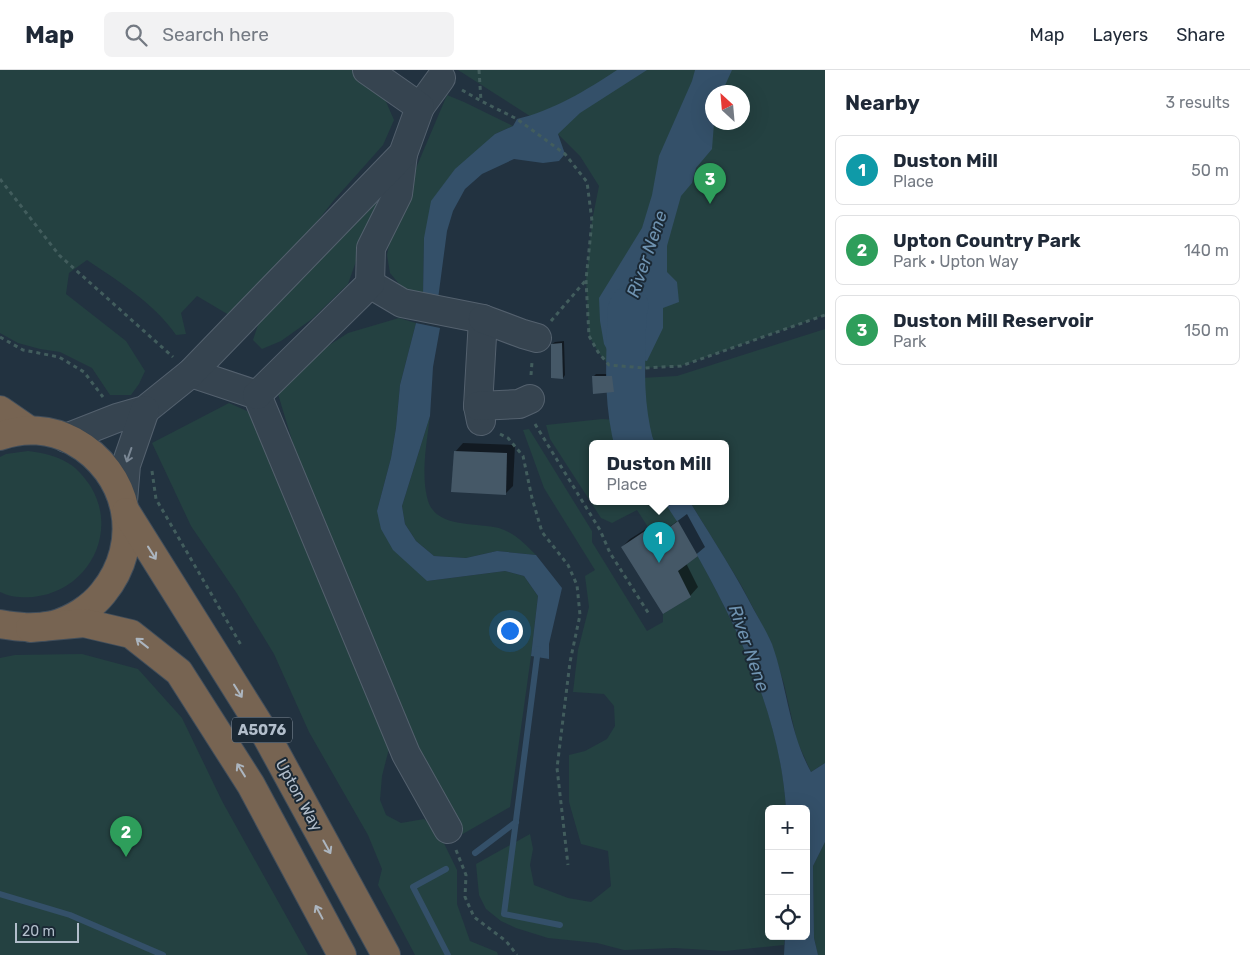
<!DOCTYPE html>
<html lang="en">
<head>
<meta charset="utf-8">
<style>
	body { margin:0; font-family:Rubik,sans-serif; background:#f2f2f3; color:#1f2937 }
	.controls { position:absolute; right:15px; bottom:15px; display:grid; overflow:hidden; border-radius:8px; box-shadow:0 5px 20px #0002 }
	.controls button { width:45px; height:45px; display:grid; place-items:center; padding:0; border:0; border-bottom:1px solid #e0e1e3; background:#fff; color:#1f2937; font:25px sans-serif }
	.compass { position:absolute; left:705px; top:15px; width:45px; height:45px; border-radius:50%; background:#fff; box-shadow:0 5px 20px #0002; rotate:334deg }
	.scale { position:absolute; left:15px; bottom:12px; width:64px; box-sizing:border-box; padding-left:5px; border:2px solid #b2becb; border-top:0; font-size:14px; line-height:18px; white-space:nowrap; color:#b2becb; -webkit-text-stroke:4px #1b2935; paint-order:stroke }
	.you { position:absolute; left:509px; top:560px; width:18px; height:18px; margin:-12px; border:4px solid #fff; border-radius:50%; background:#1a73e8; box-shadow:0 0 0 8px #1a73e833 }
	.badge { display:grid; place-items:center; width:32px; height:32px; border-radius:50%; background:#4c6d91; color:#fff; font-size:16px; font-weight:700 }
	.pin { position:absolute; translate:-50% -41px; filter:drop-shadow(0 1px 2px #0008) }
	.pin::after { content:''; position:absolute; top:26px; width:18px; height:15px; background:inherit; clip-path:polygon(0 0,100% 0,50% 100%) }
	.popup { position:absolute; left:589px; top:370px; width:140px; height:65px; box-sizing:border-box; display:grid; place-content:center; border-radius:8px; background:#fff; filter:drop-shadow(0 1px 4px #0005); font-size:16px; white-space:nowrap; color:#747a83 }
	.popup b { font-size:19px; color:#1f2937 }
	.popup::after { content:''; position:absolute; left:50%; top:100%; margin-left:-10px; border:10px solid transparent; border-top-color:#fff }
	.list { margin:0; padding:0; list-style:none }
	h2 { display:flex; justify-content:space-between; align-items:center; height:65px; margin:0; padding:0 20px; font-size:21px }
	h2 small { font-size:16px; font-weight:400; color:#747a83 }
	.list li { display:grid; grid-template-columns:32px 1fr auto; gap:15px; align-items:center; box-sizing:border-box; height:70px; margin:0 10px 10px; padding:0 10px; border:1px solid #e0e1e3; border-radius:8px }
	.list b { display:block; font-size:19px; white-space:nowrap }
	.list p { margin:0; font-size:16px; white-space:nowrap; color:#747a83 }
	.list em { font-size:16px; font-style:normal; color:#747a83 }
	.icon { flex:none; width:28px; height:28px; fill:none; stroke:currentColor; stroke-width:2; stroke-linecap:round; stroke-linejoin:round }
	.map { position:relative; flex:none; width:825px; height:885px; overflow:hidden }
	header { display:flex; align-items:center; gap:30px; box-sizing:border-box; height:70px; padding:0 25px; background:#fff; border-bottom:1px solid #e0e1e3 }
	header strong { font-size:24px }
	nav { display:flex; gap:28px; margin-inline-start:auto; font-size:18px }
	.search { width:350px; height:45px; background:#f2f2f3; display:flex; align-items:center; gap:12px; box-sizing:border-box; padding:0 18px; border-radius:8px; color:#747a83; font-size:19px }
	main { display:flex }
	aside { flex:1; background:#fff }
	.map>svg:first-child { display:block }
</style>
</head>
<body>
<header>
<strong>Map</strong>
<div class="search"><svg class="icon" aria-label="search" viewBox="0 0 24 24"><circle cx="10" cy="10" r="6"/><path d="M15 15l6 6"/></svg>Search here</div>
<nav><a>Map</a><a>Layers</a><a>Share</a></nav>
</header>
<main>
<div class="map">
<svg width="825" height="885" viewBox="0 0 825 885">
	<rect width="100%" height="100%" fill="#223240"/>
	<!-- green -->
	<g fill="#244141" fill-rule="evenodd">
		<path d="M 0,0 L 352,0 L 384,27 L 394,50 L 383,75 L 334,130 L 316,153 L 229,245 L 197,226 L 181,243 L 186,264 L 176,265 C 154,233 118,211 87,190 L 69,203 L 66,224 L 126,271 L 145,301 L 139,314 L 131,325 L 110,325 L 92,298 L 60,282 L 40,279 L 18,273 L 0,263 Z"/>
		<path d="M 458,0 L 825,0 L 825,245 L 681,296 L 644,298 L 609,295 L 598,282 L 589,266 L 586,210 L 592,151 L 599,116 L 580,86 L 558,64 ZM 712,22 L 742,22 L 742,52 L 712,52 Z"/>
		<path d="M 447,25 L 464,32 L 513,56 L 495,64 L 424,168 L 423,225 L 405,221 L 390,203 L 387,185 L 394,150 Z"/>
		<path d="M 383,115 L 348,214 L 312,249 L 281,271 L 262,279 L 253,270 L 260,249 Z"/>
		<path d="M 399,248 L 416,253 L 400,315 L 396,358 L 391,388 L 377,441 L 427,511 L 505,501 L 524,506 L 538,526 L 531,586 L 510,737 L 461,765 L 377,592 L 301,400 L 278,324 L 306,290 L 348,263 Z"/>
		<path d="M 825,259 L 825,693 L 811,702 L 797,671 L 784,614 L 771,572 L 741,515 L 690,432 L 725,432 L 725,374 L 656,374 L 650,363 L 641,308 L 677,306 Z"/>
		<path d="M 229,333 L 247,341 L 259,357 L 392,667 L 382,706 L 380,730 L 386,745 L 401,753 L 424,749 L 439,763 L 457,800 L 457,834 L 470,871 L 497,882 L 498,885 L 415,885 L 378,815 L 382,799 L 368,765 L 309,662 L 274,584 L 236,522 L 191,456 L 152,373 Z"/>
		<path d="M 430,346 C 427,371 421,401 427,427 C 433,459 475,452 499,458 C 515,463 525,474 536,485 L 497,481 L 466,488 L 434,486 L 416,471 L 405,454 L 402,436 Z"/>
		<path d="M 602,349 L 616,350 L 625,374 L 593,374 L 593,432 L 664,432 L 678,451 L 655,468 L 637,440 L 612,453 L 601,448 L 550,369 L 546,355 Z"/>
		<path d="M 529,359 L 592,461 L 592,472 L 647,561 L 663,552 L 663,544 L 690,527 L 678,501 L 698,486 C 740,564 781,648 786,739 L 769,739 L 769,866 L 785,866 L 784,875 L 725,881 L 674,878 L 624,880 L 597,873 L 548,868 L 516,858 L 501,851 L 486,839 L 479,825 L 476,794 L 530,764 L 533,779 L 530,795 L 534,815 L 568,828 L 591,832 L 611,816 L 608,781 L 581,774 L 569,732 L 569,685 L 585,681 L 607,669 L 615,656 L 614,636 L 604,624 L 573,622 L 578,580 L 589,537 L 585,506 L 595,500 L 544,418 L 523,360 Z"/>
		<path d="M 28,381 C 42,383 55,385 68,393 C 77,398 85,408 91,417 C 119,464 87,522 33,527 C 23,528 10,527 0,522 L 0,387 L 6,384 Z"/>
		<path d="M 82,584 L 138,599 L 182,648 L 222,731 L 308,885 L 0,885 L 0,588 L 15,585 Z"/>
		<path d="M 825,772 L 825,885 L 818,885 L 814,868 L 813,796 Z"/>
	</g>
	<!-- water -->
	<g fill="#345069">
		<path d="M 617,0 L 647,0 L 580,43 L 558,64 L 565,84 L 559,91 L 543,93 L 514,89 L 482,104 L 465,119 L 453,141 L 447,161 L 438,229 L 423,225 L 424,168 L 431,131 L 455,99 L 495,64 L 513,56 L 517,49 C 552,41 587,20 617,0 Z"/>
		<path d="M 695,0 L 732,0 L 722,22 L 712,22 L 714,53 L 712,79 L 696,98 L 692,113 L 681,126 L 667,176 L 667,202 L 677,212 L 679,232 L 663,238 L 663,258 L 647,291 L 610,285 L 604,274 L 600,251 L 599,228 L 642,158 L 652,125 L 659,86 L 692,11 Z"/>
		<path d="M 416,253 L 440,258 L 433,297 L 430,346 L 402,436 L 405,454 L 416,471 L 434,486 L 466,488 L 497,481 L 536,485 L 562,518 L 549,574 L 549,589 L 531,586 L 538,526 L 524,506 L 505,501 L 427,511 L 393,480 L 381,459 L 377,441 L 391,388 L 396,358 L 400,315 Z"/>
		<path d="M 612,306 L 641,308 L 650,363 L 656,374 L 625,374 L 616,350 Z"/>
		<path d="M 664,432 L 690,432 C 712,468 735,503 754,540 C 760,551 767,562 772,574 C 787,616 789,662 811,702 L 825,693 L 825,772 L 813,796 L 814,868 L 818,885 L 784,885 L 785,866 L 806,866 L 806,739 L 786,739 C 781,657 747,578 709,507 C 695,481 681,456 664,432 Z"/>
	</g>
	<!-- shadow -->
	<g fill="#0007">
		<path d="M 564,271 L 565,305 L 563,308 L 552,307 L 552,274 L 555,272 Z"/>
		<path d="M 596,304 L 614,304 L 616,319 L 613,321 L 593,307 Z"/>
		<path d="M 463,373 L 515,375 L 513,416 L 505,424 L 455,382 Z"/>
		<path d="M 687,444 L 705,477 L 686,493 L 698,517 L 690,526 L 622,477 L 630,469 L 657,452 L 664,461 Z"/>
	</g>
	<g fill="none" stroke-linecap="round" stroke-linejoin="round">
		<!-- stream -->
		<g stroke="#345069" stroke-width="6">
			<path d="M 538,579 L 504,844 L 560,855"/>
			<path d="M 475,783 L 516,752"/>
			<path d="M 446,799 L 413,817 L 448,885"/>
			<path d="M 0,824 L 70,845 L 163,885"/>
		</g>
		<!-- river -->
		<path stroke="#345069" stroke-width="39" d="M 629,236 L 627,241 C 626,288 622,328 634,374"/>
	</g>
	<!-- building -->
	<g fill="#455867">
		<path d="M 562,273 L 563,309 L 551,308 L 551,274 Z"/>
		<path d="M 592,306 L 612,306 L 614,322 L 593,324 Z"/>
		<path d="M 454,381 L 507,383 L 506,425 L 451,422 Z"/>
		<path d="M 678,451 L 698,486 L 678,501 L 691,527 L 663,544 L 621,477 L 648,459 L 655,468 Z"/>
	</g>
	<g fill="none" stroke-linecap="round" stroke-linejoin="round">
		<defs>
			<g id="minor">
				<path d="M 420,37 L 441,8"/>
				<path d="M 370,214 L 402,233 L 483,249 L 478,336 L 481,351"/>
				<path d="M 483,249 L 523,264 L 537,268"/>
				<path d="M 191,303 L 257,325 L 406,684 L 448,759"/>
				<path d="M 257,325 L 370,214 L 371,178 L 398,124 L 403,84"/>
				<path d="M 478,336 L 519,334 L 530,329"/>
				<path d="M 66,368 L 117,348 L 145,340 L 191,303 L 403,84 L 420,37 L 367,0"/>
				<path d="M 123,431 L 126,395 L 145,340"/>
			</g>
			<g id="highway">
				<path d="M 0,340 L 29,360"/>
				<path d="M 0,366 C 24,357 51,359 73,371 C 130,402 144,473 103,523 C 91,538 72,550 53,555 C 34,559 18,557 0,554"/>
				<path d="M 126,442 L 267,667 L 386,885"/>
				<path d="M 30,558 L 84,553 L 131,564 L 179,602 L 251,715 L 342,885"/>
			</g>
		</defs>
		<!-- minor casing -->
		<use href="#minor" stroke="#54616e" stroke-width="30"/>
		<!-- highway casing -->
		<use href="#highway" stroke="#414e5b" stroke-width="30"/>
		<!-- path -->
		<g stroke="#425d5d" stroke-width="3" stroke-dasharray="4 4" stroke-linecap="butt">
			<path d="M 479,0 L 481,31"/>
			<path d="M 462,20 L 481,31 L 517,49 L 565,84 L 587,112 L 592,151 L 586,210 L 589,266 L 598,282 L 609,295 L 644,298 L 681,296 L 825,245"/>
			<path d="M 0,109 L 59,185 L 173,287"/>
			<path d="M 551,251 L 586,210"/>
			<path d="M 0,267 L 23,280 L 59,287 L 84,302 L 103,327"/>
			<path d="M 531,305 L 532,292"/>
			<path d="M 535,354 L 600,460 L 610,483 L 649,544"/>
			<path d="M 500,364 L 508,368 L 523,386 L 532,428 L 542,462 L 568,495 L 577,515 L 580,545 L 570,592 L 557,698 L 568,795"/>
			<path d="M 152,401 L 156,429 L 241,575"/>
			<path d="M 456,780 L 466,805 L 465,827 L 474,847 L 506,871 L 517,885"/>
		</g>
		<!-- minor -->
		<use href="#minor" stroke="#364450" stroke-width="28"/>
		<!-- highway -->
		<use href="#highway" stroke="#776452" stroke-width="28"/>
	</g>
	<!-- one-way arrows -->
	<defs><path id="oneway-shaft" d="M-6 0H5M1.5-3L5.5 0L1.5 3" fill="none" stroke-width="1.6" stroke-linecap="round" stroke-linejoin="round" transform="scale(1.25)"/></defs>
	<use stroke="#7a8794" href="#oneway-shaft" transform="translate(129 385) rotate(109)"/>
	<g stroke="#acb5bf">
		<use href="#oneway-shaft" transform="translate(152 483) rotate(58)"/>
		<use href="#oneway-shaft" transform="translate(142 573) rotate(-142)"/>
		<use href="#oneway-shaft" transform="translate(238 621) rotate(58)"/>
		<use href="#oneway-shaft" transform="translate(241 700) rotate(-122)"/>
		<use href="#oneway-shaft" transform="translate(327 777) rotate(61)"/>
		<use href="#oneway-shaft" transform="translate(319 842) rotate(-118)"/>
	</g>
	<g text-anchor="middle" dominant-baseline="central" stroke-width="4" stroke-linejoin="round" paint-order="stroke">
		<!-- shield labels -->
		<rect fill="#1b2935" stroke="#85919e" stroke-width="1" x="232" y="647.5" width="60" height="25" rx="4"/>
		<g font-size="15" font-weight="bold" fill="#b2becb">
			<text x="262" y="660">A5076</text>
		</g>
		<!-- street labels -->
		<g font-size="16" fill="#b2becb" stroke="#1b2935">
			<text transform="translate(299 725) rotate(61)">Upton Way</text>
		</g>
		<!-- water labels -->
		<g font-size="18" font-style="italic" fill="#6f93b1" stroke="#1b2935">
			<text transform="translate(647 184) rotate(-71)">River Nene</text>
			<text transform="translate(749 578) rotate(71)">River Nene</text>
		</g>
	</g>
</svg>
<div class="controls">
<button>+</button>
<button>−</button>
<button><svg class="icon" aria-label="locate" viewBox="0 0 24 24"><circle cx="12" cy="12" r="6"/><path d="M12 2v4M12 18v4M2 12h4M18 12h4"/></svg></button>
</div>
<svg class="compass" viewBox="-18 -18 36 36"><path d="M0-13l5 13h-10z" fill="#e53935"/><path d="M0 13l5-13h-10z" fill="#747a83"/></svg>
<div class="scale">20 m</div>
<div class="you"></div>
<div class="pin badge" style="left:659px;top:493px;background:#0f9aa8">1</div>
<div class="popup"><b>Duston Mill</b>Place</div>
<div class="pin badge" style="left:126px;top:787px;background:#2e9e5b">2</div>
<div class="pin badge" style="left:710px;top:134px;background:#2e9e5b">3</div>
</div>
<aside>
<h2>Nearby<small>3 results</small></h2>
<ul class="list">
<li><span class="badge" style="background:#0f9aa8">1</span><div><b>Duston Mill</b><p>Place</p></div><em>50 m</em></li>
<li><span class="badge" style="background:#2e9e5b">2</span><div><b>Upton Country Park</b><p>Park · Upton Way</p></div><em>140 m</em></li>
<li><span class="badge" style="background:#2e9e5b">3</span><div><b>Duston Mill Reservoir</b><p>Park</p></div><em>150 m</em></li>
</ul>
</aside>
</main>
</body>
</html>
